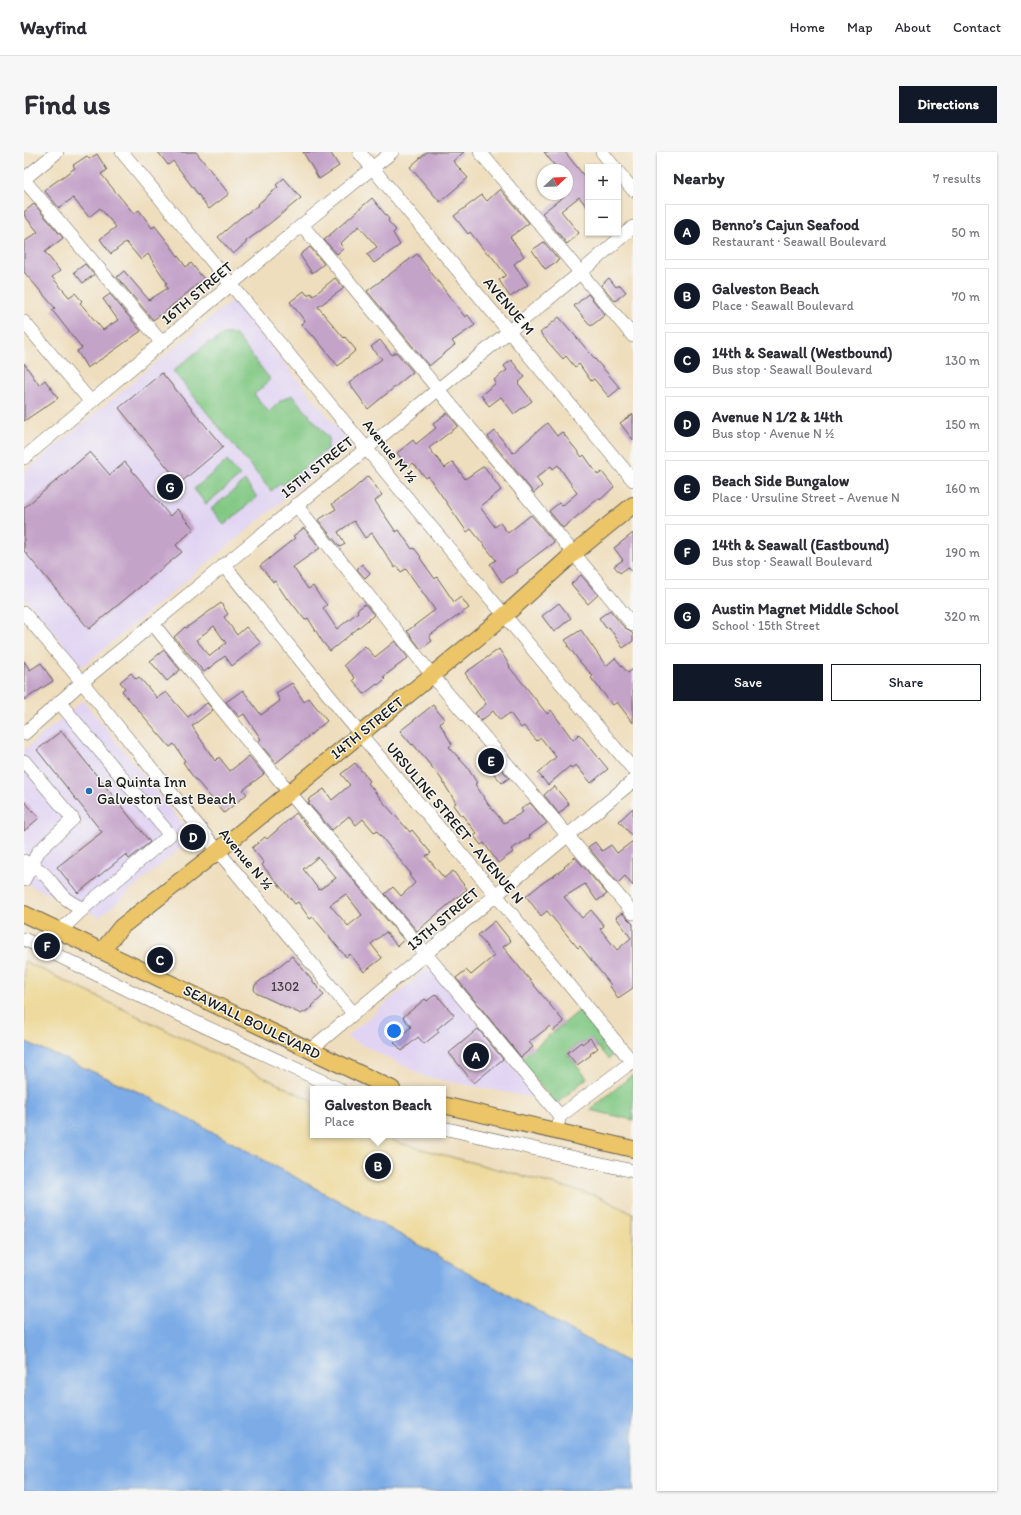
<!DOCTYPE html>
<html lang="en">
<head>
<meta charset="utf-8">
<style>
	body { margin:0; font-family:Itim,sans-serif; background:#f7f7f7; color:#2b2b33 }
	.controls { position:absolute; right:12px; top:12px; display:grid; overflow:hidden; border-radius:0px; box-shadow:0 1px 3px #0004 }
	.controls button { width:36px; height:36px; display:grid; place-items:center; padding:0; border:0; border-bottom:1px solid #e1e1e2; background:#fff; color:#2b2b33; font:20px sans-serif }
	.compass { position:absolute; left:513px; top:12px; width:36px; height:36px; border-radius:50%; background:#fff; box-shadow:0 1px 3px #0004; rotate:67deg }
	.you { position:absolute; left:370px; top:879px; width:14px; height:14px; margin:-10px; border:3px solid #fff; border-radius:50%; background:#1a73e8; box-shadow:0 0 0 6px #1a73e833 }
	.badge { display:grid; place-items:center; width:26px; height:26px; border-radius:50%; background:#111827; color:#fff; font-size:13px; font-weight:700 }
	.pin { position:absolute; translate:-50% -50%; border:2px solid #fff; box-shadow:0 1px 4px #0006 }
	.popup { position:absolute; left:286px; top:934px; width:136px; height:52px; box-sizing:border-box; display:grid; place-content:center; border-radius:0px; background:#fff; filter:drop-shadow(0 1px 3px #0005); font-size:13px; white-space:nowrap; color:#7c7c81 }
	.popup b { font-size:15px; color:#2b2b33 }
	.popup::after { content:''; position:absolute; left:50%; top:100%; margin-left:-8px; border:8px solid transparent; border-top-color:#fff }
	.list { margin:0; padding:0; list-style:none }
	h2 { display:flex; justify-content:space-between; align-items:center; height:52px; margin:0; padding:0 16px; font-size:17px }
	h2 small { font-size:13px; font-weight:400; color:#7c7c81 }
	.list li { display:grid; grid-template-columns:26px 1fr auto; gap:12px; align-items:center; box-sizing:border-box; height:56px; margin:0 8px 8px; padding:0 8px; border:1px solid #e1e1e2; border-radius:0px }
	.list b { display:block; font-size:15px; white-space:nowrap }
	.list p { margin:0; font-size:13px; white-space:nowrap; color:#7c7c81 }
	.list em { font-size:13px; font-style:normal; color:#7c7c81 }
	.actions { display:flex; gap:8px; padding:12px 16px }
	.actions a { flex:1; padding:9px 0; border:1px solid #111827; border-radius:0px; text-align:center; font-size:14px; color:#111827 }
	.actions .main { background:#111827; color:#fff }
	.map { position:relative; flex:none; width:609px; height:1339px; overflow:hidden; border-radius:0px }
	header { display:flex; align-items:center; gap:24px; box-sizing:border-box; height:56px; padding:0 20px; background:#fff; border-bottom:1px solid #e1e1e2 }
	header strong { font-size:19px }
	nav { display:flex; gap:22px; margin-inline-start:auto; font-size:14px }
	.intro { display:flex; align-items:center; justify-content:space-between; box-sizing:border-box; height:96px; padding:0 24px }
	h1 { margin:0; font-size:28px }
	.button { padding:10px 18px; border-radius:0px; background:#111827; color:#fff; font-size:14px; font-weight:700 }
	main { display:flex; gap:24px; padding:0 24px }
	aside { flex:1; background:#fff; border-radius:0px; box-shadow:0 1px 3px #0004 }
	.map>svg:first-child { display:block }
</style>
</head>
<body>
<header>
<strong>Wayfind</strong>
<nav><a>Home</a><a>Map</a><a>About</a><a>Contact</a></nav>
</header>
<div class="intro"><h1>Find us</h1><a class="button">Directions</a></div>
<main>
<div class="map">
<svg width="609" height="1339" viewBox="0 0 609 1339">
	<rect width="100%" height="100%" fill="#f6f6f2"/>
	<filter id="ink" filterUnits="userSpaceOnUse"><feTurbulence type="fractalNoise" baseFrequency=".025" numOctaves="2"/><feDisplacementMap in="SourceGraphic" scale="8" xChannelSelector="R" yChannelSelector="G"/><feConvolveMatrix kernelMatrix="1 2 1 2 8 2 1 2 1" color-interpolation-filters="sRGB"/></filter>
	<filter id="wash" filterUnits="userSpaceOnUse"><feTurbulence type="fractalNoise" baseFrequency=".012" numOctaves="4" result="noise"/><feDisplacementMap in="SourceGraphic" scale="16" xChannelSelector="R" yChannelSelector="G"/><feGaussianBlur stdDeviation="0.9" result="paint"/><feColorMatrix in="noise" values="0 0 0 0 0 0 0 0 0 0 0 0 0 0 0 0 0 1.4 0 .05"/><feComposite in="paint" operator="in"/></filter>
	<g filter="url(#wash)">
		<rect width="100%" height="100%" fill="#efdebd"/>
		<!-- built -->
		<g fill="#e1d4f3">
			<path d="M 208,148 L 327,292 L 58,515 L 0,445 L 0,320 Z"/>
			<path d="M 59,548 L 169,685 L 76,765 L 0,731 L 0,598 Z"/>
			<path d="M 406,814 L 516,947 L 402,925 L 322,885 Z"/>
		</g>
		<!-- green -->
		<g fill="#81c883" stroke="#4e7250">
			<path d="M 199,182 L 211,182 L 246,227 L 237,237 L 230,242 L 245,260 L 256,249 L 268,243 L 305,286 L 303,297 L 259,333 L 257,331 L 247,339 L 149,219 L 186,189 L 188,191 Z"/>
			<path d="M 203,309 L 216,324 L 182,352 L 170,337 Z"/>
			<path d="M 221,329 L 233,345 L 200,373 L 187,357 Z"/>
			<path d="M 555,859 L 590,902 L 584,907 L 566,886 L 558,892 L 556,890 L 543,901 L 543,902 L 563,926 L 532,952 L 495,908 Z"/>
			<path d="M 607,924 L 609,924 L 609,968 L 566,958 Z"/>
		</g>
		<!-- sand -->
		<path fill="#eeda9e" stroke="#857b5d" d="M 0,809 L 289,949 L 289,983 L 358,983 L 375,991 L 574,1044 L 609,1062 L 609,1213 L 388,1089 L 121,943 L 0,889 Z"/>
		<!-- water -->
		<path fill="#7cabe6" stroke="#4c6481" d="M 0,889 L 121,943 L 388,1089 L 609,1213 L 609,1339 L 0,1339 Z"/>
		<g id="blocks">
			<!-- building -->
			<g fill="#c4a3c9" fill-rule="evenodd">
				<path d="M 134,0 L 172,0 L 205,42 L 185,57 L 149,9 L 144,13 Z"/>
				<path d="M 279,0 L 306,0 L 315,14 L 295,27 Z"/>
				<path d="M 403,0 L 440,0 L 429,9 L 444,26 L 416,50 L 386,15 Z"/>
				<path d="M 520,0 L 541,0 L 564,29 L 564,56 L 555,45 L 537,59 L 555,81 L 543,92 L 518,61 L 543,42 L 543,18 L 534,18 Z"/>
				<path d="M 73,2 L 83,18 L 77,22 L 110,62 L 115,58 L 128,76 L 131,74 L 146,93 L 162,115 L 167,111 L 180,127 L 145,156 L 145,157 L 129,168 L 93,125 L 100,119 L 125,148 L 144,136 L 141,132 L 143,131 L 124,102 L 117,108 L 102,90 L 87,102 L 76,87 L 92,75 L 76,56 L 65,65 L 49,46 L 35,56 L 20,38 L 51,16 L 49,13 L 63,4 L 65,7 Z"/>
				<path d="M 260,26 L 277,46 L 240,76 L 222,89 L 222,91 L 209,102 L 194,85 L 216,66 L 235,53 L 234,52 L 254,35 L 252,33 Z"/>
				<path d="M 476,37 L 505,71 L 486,85 L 500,104 L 490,112 L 504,133 L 486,145 L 475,128 L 482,123 L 465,101 L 463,102 L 446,80 L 444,82 L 430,64 L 458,43 L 463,49 Z"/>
				<path d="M 348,46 L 365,67 L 364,69 L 372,78 L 369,81 L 376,93 L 350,111 L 343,102 L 353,95 L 335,74 L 316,92 L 320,96 L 313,102 L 300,88 Z"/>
				<path d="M 10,52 L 39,86 L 21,100 L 36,119 L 28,125 L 45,145 L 51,141 L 58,149 L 56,151 L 79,178 L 94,168 L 79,147 L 86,142 L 117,179 L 82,204 L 63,216 L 53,199 L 58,196 L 28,158 L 31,156 L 0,120 L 0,90 L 14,80 L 0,63 L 0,60 Z"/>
				<path d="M 520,90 L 535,108 L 521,117 L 508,98 Z"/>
				<path d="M 286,95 L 300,112 L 288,121 L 276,103 Z"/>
				<path d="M 393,102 L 441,165 L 444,163 L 451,173 L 428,189 L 431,193 L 405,214 L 343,139 Z"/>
				<path d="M 61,112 L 70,123 L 59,131 L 50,120 Z"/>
				<path d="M 311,126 L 320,136 L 294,155 L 320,186 L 321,185 L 332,198 L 314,214 L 289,183 L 288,184 L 277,172 L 281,169 L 266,150 L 280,139 L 283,143 L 287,141 L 289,144 Z"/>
				<path d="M 585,126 L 592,135 L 596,133 L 602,140 L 591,149 L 577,133 Z"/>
				<path d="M 564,142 L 581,163 L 567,174 L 550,154 Z"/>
				<path d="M 535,165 L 596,236 L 585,245 L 570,227 L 567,229 L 555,212 L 551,215 L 542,204 L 539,207 L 516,181 Z"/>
				<path d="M 356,188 L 368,203 L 372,200 L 389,220 L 344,257 L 325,231 L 358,207 L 347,195 Z"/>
				<path d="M 487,208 L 501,225 L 494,231 L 508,249 L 490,262 L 477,245 L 465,254 L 457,243 L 472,231 L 470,228 L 483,218 L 480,214 Z"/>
				<path d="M 0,211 L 15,233 L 21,228 L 34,246 L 0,269 Z"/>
				<path d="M 138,221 L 199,295 L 156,331 L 95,256 Z"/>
				<path d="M 423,261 L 434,274 L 405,296 L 421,316 L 429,310 L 441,327 L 460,314 L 477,338 L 456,355 L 471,375 L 476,371 L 484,381 L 507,363 L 530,390 L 493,418 L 494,420 L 478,430 L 466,412 L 472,408 L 447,377 L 443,380 L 404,324 L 402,326 L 389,311 L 384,315 L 373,301 L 389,288 L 392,292 L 412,276 L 409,272 Z"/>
				<path d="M 609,262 L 609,288 L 596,271 Z"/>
				<path d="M 523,271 L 533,284 L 538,280 L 558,305 L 560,303 L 574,323 L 578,320 L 590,335 L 576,348 L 575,346 L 539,376 L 525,359 L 535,351 L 538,354 L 553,341 L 534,313 L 529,317 L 527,314 L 512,326 L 518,334 L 510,341 L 464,285 L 471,279 L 489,301 Z"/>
				<path d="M 66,300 L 86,323 L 101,310 L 146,364 L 153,357 L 170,377 L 152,393 L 158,400 L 65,477 L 0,399 L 0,356 Z"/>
				<path d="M 344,324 L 358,343 L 351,349 L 372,380 L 375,378 L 388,397 L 390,396 L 397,405 L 396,406 L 411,427 L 413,425 L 430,450 L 437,445 L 445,456 L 405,484 L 408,489 L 397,497 L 383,479 L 411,458 L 382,417 L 377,420 L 373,414 L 371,416 L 348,381 L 341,386 L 330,369 L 314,380 L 321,392 L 316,395 L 294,368 L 312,357 L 308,352 L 328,338 Z"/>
				<path d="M 280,376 L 296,396 L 269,415 L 284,437 L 289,434 L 295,443 L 303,453 L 299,456 L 313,477 L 334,460 L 333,458 L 341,452 L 350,463 L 306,499 L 298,489 L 284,466 L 281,468 L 264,446 L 263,447 L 251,429 L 249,430 L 236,414 L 271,386 L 269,384 Z"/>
				<path d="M 609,381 L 609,421 L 604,415 L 596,421 L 590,414 L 599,408 L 590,396 Z"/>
				<path d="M 338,412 L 346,421 L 341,426 L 333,417 Z"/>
				<path d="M 557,423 L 574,443 L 564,452 L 547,432 Z"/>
				<path d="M 197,451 L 204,462 L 200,465 L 213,483 L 222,475 L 237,491 L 208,514 L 201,504 L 180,520 L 150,485 L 161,475 L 162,476 ZM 190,474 L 202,491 L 186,504 L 172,488 Z"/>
				<path d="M 535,451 L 547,466 L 530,480 L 518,464 Z"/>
				<path d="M 586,458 L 598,473 L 609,482 L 609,489 L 599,496 L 585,475 L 582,476 L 575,466 Z"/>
				<path d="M 557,478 L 582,514 L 591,506 L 604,521 L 609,517 L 609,571 L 593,550 L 589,553 L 567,526 L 569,524 L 556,510 L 544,494 L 545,493 L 541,488 Z"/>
				<path d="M 371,489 L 384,506 L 359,525 L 361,527 L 354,533 L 353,532 L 340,542 L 329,528 L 331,526 L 320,513 L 341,494 L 351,505 Z"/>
				<path d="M 475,497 L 486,514 L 485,515 L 502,535 L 523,562 L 527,558 L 549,588 L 555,582 L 584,617 L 567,631 L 552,613 L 547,616 L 546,614 L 524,633 L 514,621 L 532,605 L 517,586 L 513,589 L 500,574 L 497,576 L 486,561 L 476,568 L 469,559 L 457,569 L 451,561 L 462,552 L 441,521 Z"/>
				<path d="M 140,498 L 156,518 L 143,529 L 126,509 Z"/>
				<path d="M 0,509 L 6,518 L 17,511 L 29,529 L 0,548 Z"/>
				<path d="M 107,521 L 112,527 L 115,525 L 133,546 L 142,540 L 164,565 L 183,551 L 189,558 L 168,574 L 191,609 L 195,605 L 206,619 L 225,604 L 240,622 L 219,638 L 223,642 L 200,661 L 167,622 L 159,610 L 161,609 L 150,592 L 146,595 L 98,539 L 101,536 L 96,530 Z"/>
				<path d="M 268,531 L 280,550 L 285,546 L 303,569 L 252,611 L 234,590 L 237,587 L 220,562 L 215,565 L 202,550 L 219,538 L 237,563 L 256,549 L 252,541 Z"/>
				<path d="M 409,553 L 420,567 L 416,572 L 428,592 L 425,595 L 443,615 L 453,631 L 451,632 L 464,652 L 480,671 L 499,660 L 497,657 L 506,651 L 523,671 L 505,684 L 506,686 L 487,697 L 489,700 L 474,711 L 460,691 L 457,693 L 450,684 L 453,682 L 438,663 L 437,664 L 429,653 L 432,651 L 416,625 L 389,592 L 388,593 L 376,579 Z"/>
				<path d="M 37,579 L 126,690 L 105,707 L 102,702 L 54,741 L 33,715 L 78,680 L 13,598 Z"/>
				<path d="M 465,603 L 485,626 L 478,631 L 458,608 Z"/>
				<path d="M 331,611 L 346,629 L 344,631 L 360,651 L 386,680 L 388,678 L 407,701 L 402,704 L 420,726 L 429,719 L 443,737 L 393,779 L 361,742 L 369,735 L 377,744 L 391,731 L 385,723 L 387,722 L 353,679 L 351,681 L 339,667 L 332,673 L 325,664 L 308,678 L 284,651 L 286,650 L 284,648 L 300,637 L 308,648 L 326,633 L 317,622 Z"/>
				<path d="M 530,634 L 545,652 L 535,662 L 520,643 Z"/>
				<path d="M 0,649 L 15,666 L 0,679 Z"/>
				<path d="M 609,656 L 609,685 L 595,669 Z"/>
				<path d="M 272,661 L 380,788 L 373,794 L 362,780 L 347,792 L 358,806 L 340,820 L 326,802 L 322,805 L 289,765 L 286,767 L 274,750 L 271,752 L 238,713 L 240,711 L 228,696 L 241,685 L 243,687 ZM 294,705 L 312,726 L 295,738 L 279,717 ZM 322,742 L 338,763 L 324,774 L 306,753 Z"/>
				<path d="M 609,689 L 609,734 L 601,724 L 594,731 L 564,695 L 571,690 L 578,699 L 587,693 L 593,701 Z"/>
				<path d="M 551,705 L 583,742 L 573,749 L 561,732 L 540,745 L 558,766 L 567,758 L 580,774 L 576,777 L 593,798 L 607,786 L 592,765 L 598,761 L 609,772 L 609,836 L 594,846 L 586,834 L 587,833 L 556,794 L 554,796 L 523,759 L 517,764 L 502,744 L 520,730 L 541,716 L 540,715 Z"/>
				<path d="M 471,769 L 487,789 L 479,795 L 540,870 L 529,879 L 526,874 L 505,890 L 509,895 L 497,905 L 432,826 L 442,818 L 447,823 L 470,804 L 454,783 Z"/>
				<path d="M 268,804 L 300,843 L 288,854 L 289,855 L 277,862 L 232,841 L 230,837 L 231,833 Z"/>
				<path d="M 412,842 L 430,863 L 413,877 L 415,880 L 400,892 L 394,885 L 378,899 L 370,890 L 387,875 L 379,865 L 401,847 L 403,849 Z"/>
				<path d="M 454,877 L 479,907 L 450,931 L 425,901 Z"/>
				<path d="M 566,886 L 574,896 L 566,902 L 567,903 L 553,913 L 543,901 L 557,890 L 558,892 Z"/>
			</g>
		</g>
	</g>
	<g filter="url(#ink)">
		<use href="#blocks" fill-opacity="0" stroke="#666054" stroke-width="1"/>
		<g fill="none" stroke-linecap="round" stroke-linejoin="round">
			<defs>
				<g id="minor">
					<path d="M 98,0 C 268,206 437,413 609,617"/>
					<path d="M 335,0 L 609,328"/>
					<path d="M 456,0 L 609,184"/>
					<path d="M 578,0 L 590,15"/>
					<path d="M 594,20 L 609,38"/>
					<path d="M 0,27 L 33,0"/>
					<path d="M 0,28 L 138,191"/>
					<path d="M 278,73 L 609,473"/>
					<path d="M 0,170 L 67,250"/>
					<path d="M 0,306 L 278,73 L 368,0"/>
					<path d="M 272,353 L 408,523 L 609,761"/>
					<path d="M 200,413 L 336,582 L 472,743 L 609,911"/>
					<path d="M 0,461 L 58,530 L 194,699 L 329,861"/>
					<path d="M 129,472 L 265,640 L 402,802 L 536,964"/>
					<path d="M 35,550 L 146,683 L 62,754 L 36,779"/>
					<path d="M 0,582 L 58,530 L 556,121 L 609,75"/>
					<path d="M 0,609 L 49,667 L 14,700 L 0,728"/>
					<path d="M 0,709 C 23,720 24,728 40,745 C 45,750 52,753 59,757"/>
					<path d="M 0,787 L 139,855 L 315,937"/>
					<path d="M 286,898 L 609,629"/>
					<path d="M 534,971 L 536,964 L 609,909"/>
					<path d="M 419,976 L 609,1019"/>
				</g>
				<g id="major">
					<path d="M 0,762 L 368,937"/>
					<path d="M 78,799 L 97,775 L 194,699 L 480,464 L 550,401 L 609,353"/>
					<path d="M 419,953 L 609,997"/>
				</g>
			</defs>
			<!-- minor casing -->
			<use href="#minor" stroke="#666054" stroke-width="14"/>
			<!-- major casing -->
			<use href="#major" stroke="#666054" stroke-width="18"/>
			<!-- minor -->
			<use href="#minor" stroke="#fff" stroke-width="13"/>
			<!-- major -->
			<use href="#major" stroke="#ecc569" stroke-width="16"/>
		</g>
	</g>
	<!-- markers -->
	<circle fill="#1f6fb2" stroke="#f6f6f2" stroke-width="1.5" cx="65" cy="639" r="4"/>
	<g text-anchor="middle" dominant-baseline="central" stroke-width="3" stroke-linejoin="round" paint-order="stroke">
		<!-- number labels -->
		<g font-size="13" fill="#463e47">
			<text x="261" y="834">1302</text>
		</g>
		<!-- street labels -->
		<g font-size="15" fill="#1c1c1c" stroke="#f6f6f2">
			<text transform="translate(173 141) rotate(-40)">16TH STREET</text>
			<text transform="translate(485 154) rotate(50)">AVENUE M</text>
			<text transform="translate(366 299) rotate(51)">Avenue M ½</text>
			<text transform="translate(293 315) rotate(-39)">15TH STREET</text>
			<text transform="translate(343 576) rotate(-39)">14TH STREET</text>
			<text transform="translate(431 671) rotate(50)">URSULINE STREET - AVENUE N</text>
			<text transform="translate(222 707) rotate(50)">Avenue N ½</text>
			<text transform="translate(419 767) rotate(-40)">13TH STREET</text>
			<text transform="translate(228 870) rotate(26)">SEAWALL BOULEVARD</text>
		</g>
		<!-- poi labels -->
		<g font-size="15" fill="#1c1c1c" stroke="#f6f6f2" text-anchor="start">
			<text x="73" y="630">La Quinta Inn<tspan x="73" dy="17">Galveston East Beach</tspan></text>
		</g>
	</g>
</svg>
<div class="controls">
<button>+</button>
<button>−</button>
</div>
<svg class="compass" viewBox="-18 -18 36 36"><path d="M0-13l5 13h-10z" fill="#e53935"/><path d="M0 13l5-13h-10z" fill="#7c7c81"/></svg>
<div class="you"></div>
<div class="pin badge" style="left:452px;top:904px">A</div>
<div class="pin badge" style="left:354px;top:1014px">B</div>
<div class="popup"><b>Galveston Beach</b>Place</div>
<div class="pin badge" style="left:136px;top:808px">C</div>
<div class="pin badge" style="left:169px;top:685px">D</div>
<div class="pin badge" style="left:467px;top:609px">E</div>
<div class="pin badge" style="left:23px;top:794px">F</div>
<div class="pin badge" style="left:146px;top:335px">G</div>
</div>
<aside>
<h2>Nearby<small>7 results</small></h2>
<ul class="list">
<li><span class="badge">A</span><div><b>Benno’s Cajun Seafood</b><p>Restaurant · Seawall Boulevard</p></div><em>50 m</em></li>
<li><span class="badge">B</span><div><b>Galveston Beach</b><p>Place · Seawall Boulevard</p></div><em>70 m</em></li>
<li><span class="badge">C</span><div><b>14th &amp; Seawall (Westbound)</b><p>Bus stop · Seawall Boulevard</p></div><em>130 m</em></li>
<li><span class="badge">D</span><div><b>Avenue N 1/2 &amp; 14th</b><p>Bus stop · Avenue N ½</p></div><em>150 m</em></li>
<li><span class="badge">E</span><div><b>Beach Side Bungalow</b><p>Place · Ursuline Street - Avenue N</p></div><em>160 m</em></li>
<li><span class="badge">F</span><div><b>14th &amp; Seawall (Eastbound)</b><p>Bus stop · Seawall Boulevard</p></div><em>190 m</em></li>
<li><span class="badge">G</span><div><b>Austin Magnet Middle School</b><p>School · 15th Street</p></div><em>320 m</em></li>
</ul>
<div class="actions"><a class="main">Save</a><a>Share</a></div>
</aside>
</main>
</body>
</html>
